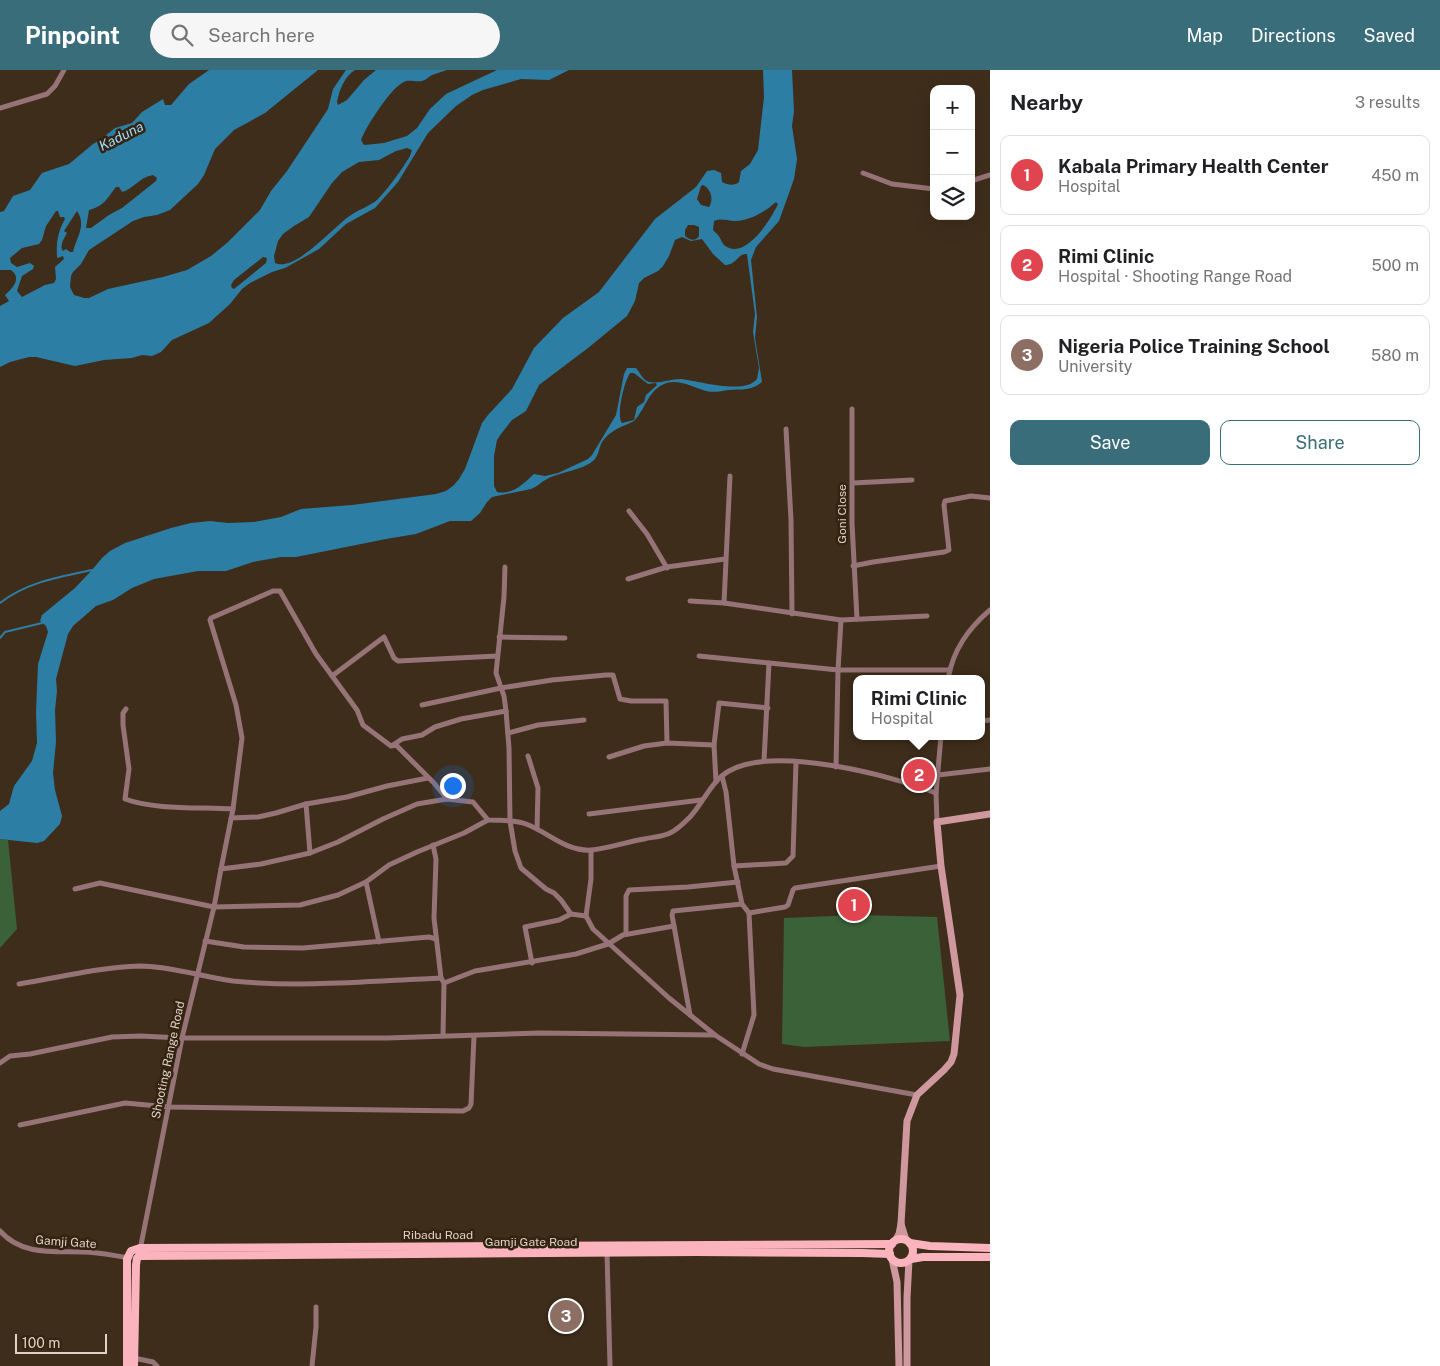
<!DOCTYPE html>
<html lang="en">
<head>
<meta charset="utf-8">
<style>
	body { margin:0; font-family:"Public Sans",sans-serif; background:#f6f6f6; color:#202124 }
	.controls { position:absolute; right:15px; top:15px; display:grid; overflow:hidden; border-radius:10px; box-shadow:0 5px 20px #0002 }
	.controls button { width:45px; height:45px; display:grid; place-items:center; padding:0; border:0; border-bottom:1px solid #e0e0e0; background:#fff; color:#202124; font:25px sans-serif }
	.scale { position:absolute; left:15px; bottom:12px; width:92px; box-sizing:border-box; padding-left:5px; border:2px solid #ddd2c7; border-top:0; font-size:14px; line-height:18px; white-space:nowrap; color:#ddd2c7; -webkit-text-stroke:4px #342311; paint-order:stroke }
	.you { position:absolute; left:452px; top:715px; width:18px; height:18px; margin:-12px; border:4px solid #fff; border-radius:50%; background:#1a73e8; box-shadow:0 0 0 8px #1a73e833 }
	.badge { display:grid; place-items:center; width:32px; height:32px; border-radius:50%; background:#386d79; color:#fff; font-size:16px; font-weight:700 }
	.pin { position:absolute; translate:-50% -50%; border:2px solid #fff; box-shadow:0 1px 5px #0006 }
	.popup { position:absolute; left:853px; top:605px; width:132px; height:65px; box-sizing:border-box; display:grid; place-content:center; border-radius:10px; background:#fff; filter:drop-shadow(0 1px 4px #0005); font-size:16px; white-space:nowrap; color:#757577 }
	.popup b { font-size:19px; color:#202124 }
	.popup::after { content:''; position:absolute; left:50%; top:100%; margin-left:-10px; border:10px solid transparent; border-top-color:#fff }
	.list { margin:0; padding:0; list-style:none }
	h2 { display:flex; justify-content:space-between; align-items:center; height:65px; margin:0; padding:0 20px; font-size:21px }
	h2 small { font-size:16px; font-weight:400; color:#757577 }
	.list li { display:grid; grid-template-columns:32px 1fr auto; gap:15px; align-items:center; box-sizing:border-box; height:80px; margin:0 10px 10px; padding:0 10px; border:1px solid #e0e0e0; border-radius:10px }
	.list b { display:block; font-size:19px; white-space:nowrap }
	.list p { margin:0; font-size:16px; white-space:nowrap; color:#757577 }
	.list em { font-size:16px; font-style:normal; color:#757577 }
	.actions { display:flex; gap:10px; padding:15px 20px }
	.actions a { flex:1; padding:11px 0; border:1px solid #386d79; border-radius:10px; text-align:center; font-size:18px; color:#386d79 }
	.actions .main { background:#386d79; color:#fff }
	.icon { flex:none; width:28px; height:28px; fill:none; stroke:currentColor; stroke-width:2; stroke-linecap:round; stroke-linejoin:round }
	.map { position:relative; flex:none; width:990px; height:1296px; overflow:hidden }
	header { display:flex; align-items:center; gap:30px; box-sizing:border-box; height:70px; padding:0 25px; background:#386d79; color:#fff }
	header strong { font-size:24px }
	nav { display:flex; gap:28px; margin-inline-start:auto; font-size:18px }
	.search { width:350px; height:45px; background:#f6f6f6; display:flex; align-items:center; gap:12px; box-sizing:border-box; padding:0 18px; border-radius:28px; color:#757577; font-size:19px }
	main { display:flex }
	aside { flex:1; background:#fff }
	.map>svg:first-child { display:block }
</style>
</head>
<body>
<header>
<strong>Pinpoint</strong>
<div class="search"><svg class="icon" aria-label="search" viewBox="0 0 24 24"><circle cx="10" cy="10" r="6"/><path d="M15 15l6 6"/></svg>Search here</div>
<nav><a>Map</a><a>Directions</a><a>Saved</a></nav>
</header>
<main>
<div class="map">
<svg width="990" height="1296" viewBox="0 0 990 1296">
	<rect width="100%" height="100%" fill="#3e2d1b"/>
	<!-- green -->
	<g fill="#3a6137">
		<path d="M 0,769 L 8,770 L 17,859 L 0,878 Z"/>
		<path d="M 857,845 L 937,847 L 950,971 L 804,977 L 782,974 L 784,848 Z"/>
	</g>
	<!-- water -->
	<g fill="#2d7ea5" fill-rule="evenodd">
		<path d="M 209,0 L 318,0 L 265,43 L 234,60 L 215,79 L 204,105 L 198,114 L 170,140 L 157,145 L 144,147 L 133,151 L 89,180 L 81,194 L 73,202 L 71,206 L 70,217 L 74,225 L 84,228 L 89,228 L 108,219 L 163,207 L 187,200 L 211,186 L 227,173 L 260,140 L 271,121 L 287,101 L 328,39 L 333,19 L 346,0 L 355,0 C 345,6 339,20 337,32 L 338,35 L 347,30 L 364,10 L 376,0 L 447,0 C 442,2 437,3 432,5 C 428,7 426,10 422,11 C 416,12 411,10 406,11 C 392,15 366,57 361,70 L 364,75 L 384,73 L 407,66 L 417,58 L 430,39 L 446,24 L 497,0 L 569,0 L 549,10 L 521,9 L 483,20 L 472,25 L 456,36 L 428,63 L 398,112 L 375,138 L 346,154 L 319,179 L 285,198 L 272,202 L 250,213 L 242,219 L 230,234 L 209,253 L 172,270 L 161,282 L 152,286 L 142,285 L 132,288 L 104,290 L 75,296 L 36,287 L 29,287 L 10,292 L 0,297 L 0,236 L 9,231 L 5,225 C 13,218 22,208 11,200 L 0,200 L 0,142 L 4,141 L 13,126 L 30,120 L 42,103 L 69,94 L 93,74 L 100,70 L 115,58 L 132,53 L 142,42 L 163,29 L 165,35 L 171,35 L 189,14 ZM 407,78 L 412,80 L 410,86 C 401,101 390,116 378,129 C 371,136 359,139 351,145 C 335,155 295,203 275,193 L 274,186 L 278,171 L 283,164 L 294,156 L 309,147 L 332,113 L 342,102 L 359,92 L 379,90 L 396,81 ZM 153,105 L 157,108 L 156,111 L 122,138 L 109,145 L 91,158 L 86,158 L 89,140 C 105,136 107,128 116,117 L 119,117 L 122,122 C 134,119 139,107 153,105 ZM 56,141 L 58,141 L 60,147 L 64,147 L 65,149 C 58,161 56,173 57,187 L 58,188 L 63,186 L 64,189 L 55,197 L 56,209 L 54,213 L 45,215 L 22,227 L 17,221 L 22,206 L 33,199 L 34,196 L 30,193 L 17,197 L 11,193 L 10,188 L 22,178 L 39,174 L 42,170 L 46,156 ZM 77,141 C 87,155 76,168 73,182 L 70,182 L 66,179 L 63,181 C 59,175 64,169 67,163 L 64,161 ZM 263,187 L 267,188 L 266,193 L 234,219 L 232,218 L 231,215 L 234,210 Z"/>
		<path d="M 763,0 L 792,0 L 794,41 L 792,56 L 797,89 L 794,109 L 779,151 L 756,177 L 751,190 L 757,247 L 755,268 L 762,312 C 751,321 742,319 729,320 C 721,321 714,323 706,321 C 693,317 675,307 662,315 C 647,323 645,340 634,351 C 622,357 610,360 602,372 C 599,377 599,385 594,390 C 584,400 560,402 547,409 C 541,412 537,417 531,419 L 492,427 L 487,432 L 480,443 L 471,451 L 450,451 L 416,464 L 386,469 L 296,487 L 281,487 L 253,492 L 226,501 L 198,501 L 154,509 L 132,518 L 113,530 L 96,536 L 73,556 L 68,564 L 56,609 L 57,621 L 55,640 L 56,672 L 53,703 L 55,720 L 62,746 L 60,754 L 44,771 L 37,773 L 0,769 L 0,741 L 9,734 L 14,716 L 32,691 L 37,673 L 36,642 L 38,594 L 48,562 L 46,556 L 40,551 L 42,545 L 75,518 L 92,500 L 102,488 L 110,481 L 125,473 L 171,458 L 191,453 L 210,451 L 228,453 L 254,452 L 281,447 L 301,439 L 352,435 L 436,424 L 446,421 L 454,415 L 459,409 L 465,399 L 482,353 L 488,345 L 512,319 L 534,278 L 563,248 L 599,222 L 655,149 L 696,117 L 707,101 L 714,100 L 721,103 L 722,112 C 727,115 735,116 739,112 L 741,101 L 750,94 L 758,80 L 764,27 ZM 703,115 C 711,119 714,129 709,137 L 701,135 L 697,129 L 701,116 ZM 776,132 L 778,134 C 771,149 745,192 724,175 C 721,172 721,168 718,165 C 717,163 714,162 713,160 L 714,151 C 721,148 726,150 733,151 C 748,152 766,141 776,132 ZM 688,155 L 694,155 L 699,157 L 699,166 C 695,172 690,170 685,166 L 685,160 ZM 682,167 L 691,171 L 702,169 L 713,184 L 725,195 C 737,195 738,183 747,184 L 755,244 L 753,262 L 759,298 L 757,309 C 744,325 699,311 681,309 C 671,309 659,314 649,312 C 643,310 640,303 636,298 L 627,298 L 624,304 L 616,345 L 592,385 L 588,389 L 558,403 L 545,406 L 534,404 C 523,414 513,425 497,422 L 494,416 L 494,386 L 497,370 L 501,364 L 512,350 L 526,341 L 539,315 L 588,278 L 627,246 L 635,231 L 639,213 L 644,208 L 658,201 L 663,196 L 669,186 L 675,170 ZM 630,303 L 634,303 L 648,314 L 656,313 L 657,315 L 646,325 L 644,332 L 637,337 L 634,350 L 622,353 C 616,346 624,312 630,303 Z"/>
	</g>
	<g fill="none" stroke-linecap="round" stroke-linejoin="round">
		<!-- stream -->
		<g stroke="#2d7ea5" stroke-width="2">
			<path d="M 0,533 C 27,512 59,507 92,500"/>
			<path d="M 0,568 L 5,562 L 42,553"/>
		</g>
		<!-- street -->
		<g stroke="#967377" stroke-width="5">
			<path d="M 0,38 L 47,24 L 55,16 L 64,0"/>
			<path d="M 863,103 L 892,114 L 934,119"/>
			<path d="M 971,111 L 990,105"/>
			<path d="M 852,339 L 852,453 L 857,549"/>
			<path d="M 786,359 L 791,450 L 792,544"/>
			<path d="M 853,413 L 912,410"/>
			<path d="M 629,441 L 647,464 L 667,498"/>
			<path d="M 853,496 L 873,492 L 944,482 L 949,480 L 944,435 L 945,431 L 971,426 L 990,428"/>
			<path d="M 505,497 L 504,527 L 496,603 L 504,626 L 506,641 L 509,678 L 510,751 L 515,781 L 521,798 L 546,819 L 554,823 L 561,830 L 571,844 L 586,846"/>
			<path d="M 628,509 L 667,497 L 725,489"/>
			<path d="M 690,531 L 724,533 L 841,550 L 927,546"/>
			<path d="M 724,533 L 730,406"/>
			<path d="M 499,567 L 565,568"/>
			<path d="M 699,586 L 838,600 L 950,600"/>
			<path d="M 332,606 L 384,567 L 394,588 L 398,591 L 497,586"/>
			<path d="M 948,609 C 953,580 968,559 990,540"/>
			<path d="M 422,635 L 501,618 L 552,610 L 606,605 L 613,605 L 620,629 L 631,631 L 666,631 L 667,673"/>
			<path d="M 126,639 L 123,643 L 123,655 L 129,699 L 125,729 C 155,740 200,737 233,739"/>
			<path d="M 982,651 L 990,650"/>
			<path d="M 508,663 L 538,655 L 584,650"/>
			<path d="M 393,675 L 402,669 L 422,665 L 435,657 L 461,649 L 506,641"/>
			<path d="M 528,686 L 538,718 L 537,759"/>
			<path d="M 609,687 L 644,676 L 667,673 L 714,675"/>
			<path d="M 764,691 L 769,593"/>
			<path d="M 836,697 L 838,600 L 841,550"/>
			<path d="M 938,705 L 990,699"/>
			<path d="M 722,706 L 726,722 L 734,796 L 742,834 L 749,843 L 754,945 L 742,984"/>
			<path d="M 716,712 L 714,675 L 719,633 L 768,638"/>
			<path d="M 306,734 L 310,783"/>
			<path d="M 589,744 L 701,730"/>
			<path d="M 231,748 L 258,747 L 276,743 L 306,734 L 347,727 L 387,716 L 428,708"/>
			<path d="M 937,752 L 936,723 L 941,666"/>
			<path d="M 433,775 L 436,789 L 434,848 L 441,908 L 444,913 L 443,966"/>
			<path d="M 591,780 L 591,809 L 586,846 L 593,859 L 669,928 L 715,965 L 759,994 L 773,999 L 917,1025"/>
			<path d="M 734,796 L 786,793 L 793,786 L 796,692"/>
			<path d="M 221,799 L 233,739 L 242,668 L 236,635 L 210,550 L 211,548 L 273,521 L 280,521 L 316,584 L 357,640 L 363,655 L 391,676 L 396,675 L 434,713 L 447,729"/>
			<path d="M 366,812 L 379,872"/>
			<path d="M 75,819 L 100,813 L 214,837 L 300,835 L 338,825 L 366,812 L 389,795 L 417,782 L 464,763 L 488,750"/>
			<path d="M 749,843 L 785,837 L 788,835 L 793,820 L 795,818 L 941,796"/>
			<path d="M 626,864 L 626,826 L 629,820 L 688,817 L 738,812"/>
			<path d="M 205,871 L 244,877 L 303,878 L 429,867 L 436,869"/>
			<path d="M 532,893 L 525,857 L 559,850 L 571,844"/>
			<path d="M 444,913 L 475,901 L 576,884 L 608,874 L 623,865 L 674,856"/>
			<path d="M 19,914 C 57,908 101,897 139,896 C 171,896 202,907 233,911 C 301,918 372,911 441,908"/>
			<path d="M 690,945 L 672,845 L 673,841 L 742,834"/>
			<path d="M 0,993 L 10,986 L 30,984 L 112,967 L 140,966 L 182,968 L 387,968 L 540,963 L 715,965"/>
			<path d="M 20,1055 L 125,1033 L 169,1037 L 463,1041 L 469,1038 L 471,1034 L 474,966"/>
			<path d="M 0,1161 C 22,1186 54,1181 84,1182 C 99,1182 115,1186 130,1188"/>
			<path d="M 140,1180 L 182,968 L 214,837 L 221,799 L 261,794 L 310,783 L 338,772 L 383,749 L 417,734 L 447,729 L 473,732 L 488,750 C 500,750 515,750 526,754 C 548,762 566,782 592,780 C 609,778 627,772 644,769 C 652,767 662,767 670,763 C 677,760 685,752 690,747 C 704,732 711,711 729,701 C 774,675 890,705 936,723"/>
			<path d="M 607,1183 L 610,1296"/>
			<path d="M 134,1288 L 153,1292 L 157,1296"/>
			<path d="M 312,1296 L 316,1257 L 316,1237"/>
		</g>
		<!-- secondary -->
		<g stroke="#cf989e" stroke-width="7">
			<path d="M 901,1154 L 906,1170"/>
			<path d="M 895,1171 L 899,1164 L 901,1154 L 907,1051 L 917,1025 L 944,1000 L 951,992 L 954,984 L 960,925 L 941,796 L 937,752 L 990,744"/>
			<path d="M 892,1189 L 897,1212 L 899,1296"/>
			<path d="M 907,1296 L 907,1228 L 909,1190"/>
		</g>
		<!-- primary -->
		<g stroke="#fbb4bd" stroke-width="8">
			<circle cx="901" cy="1181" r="12"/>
			<path d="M 910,1173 L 930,1176 L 990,1178"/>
			<path d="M 911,1189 L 923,1187 L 990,1187"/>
			<path d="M 127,1296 L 127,1189 L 131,1181 L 140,1178 L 892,1174"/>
			<path d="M 134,1296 L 136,1195 L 137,1188 L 139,1186 L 696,1182 L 862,1183 L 890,1184"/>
		</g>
	</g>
	<g text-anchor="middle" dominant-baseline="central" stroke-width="5" stroke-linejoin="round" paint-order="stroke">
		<!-- street labels -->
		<g font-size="12" fill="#ddd2c7" stroke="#342311">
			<text transform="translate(842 444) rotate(-90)">Goni Close</text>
			<text transform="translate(168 990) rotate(-78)">Shooting Range Road</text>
			<text x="438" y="1165">Ribadu Road</text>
			<text transform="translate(66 1172) rotate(4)">Gamji Gate</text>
			<text x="531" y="1172">Gamji Gate Road</text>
		</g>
		<!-- water labels -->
		<g font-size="14" font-style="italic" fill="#9edafc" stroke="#342311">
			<text transform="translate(121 66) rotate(-27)">Kaduna</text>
		</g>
	</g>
</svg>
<div class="controls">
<button>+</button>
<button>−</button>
<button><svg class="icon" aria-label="layers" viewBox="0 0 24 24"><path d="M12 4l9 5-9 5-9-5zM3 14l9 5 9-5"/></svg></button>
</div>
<div class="scale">100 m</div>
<div class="you"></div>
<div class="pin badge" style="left:854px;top:835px;background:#e0444e">1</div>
<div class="pin badge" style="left:919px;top:705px;background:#e0444e">2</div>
<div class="popup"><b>Rimi Clinic</b>Hospital</div>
<div class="pin badge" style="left:566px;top:1246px;background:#8d6e63">3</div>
</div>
<aside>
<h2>Nearby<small>3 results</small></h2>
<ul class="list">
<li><span class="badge" style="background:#e0444e">1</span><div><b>Kabala Primary Health Center</b><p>Hospital</p></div><em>450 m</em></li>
<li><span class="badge" style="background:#e0444e">2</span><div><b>Rimi Clinic</b><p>Hospital · Shooting Range Road</p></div><em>500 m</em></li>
<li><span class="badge" style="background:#8d6e63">3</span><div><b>Nigeria Police Training School</b><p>University</p></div><em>580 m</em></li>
</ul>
<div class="actions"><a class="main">Save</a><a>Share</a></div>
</aside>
</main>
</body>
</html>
